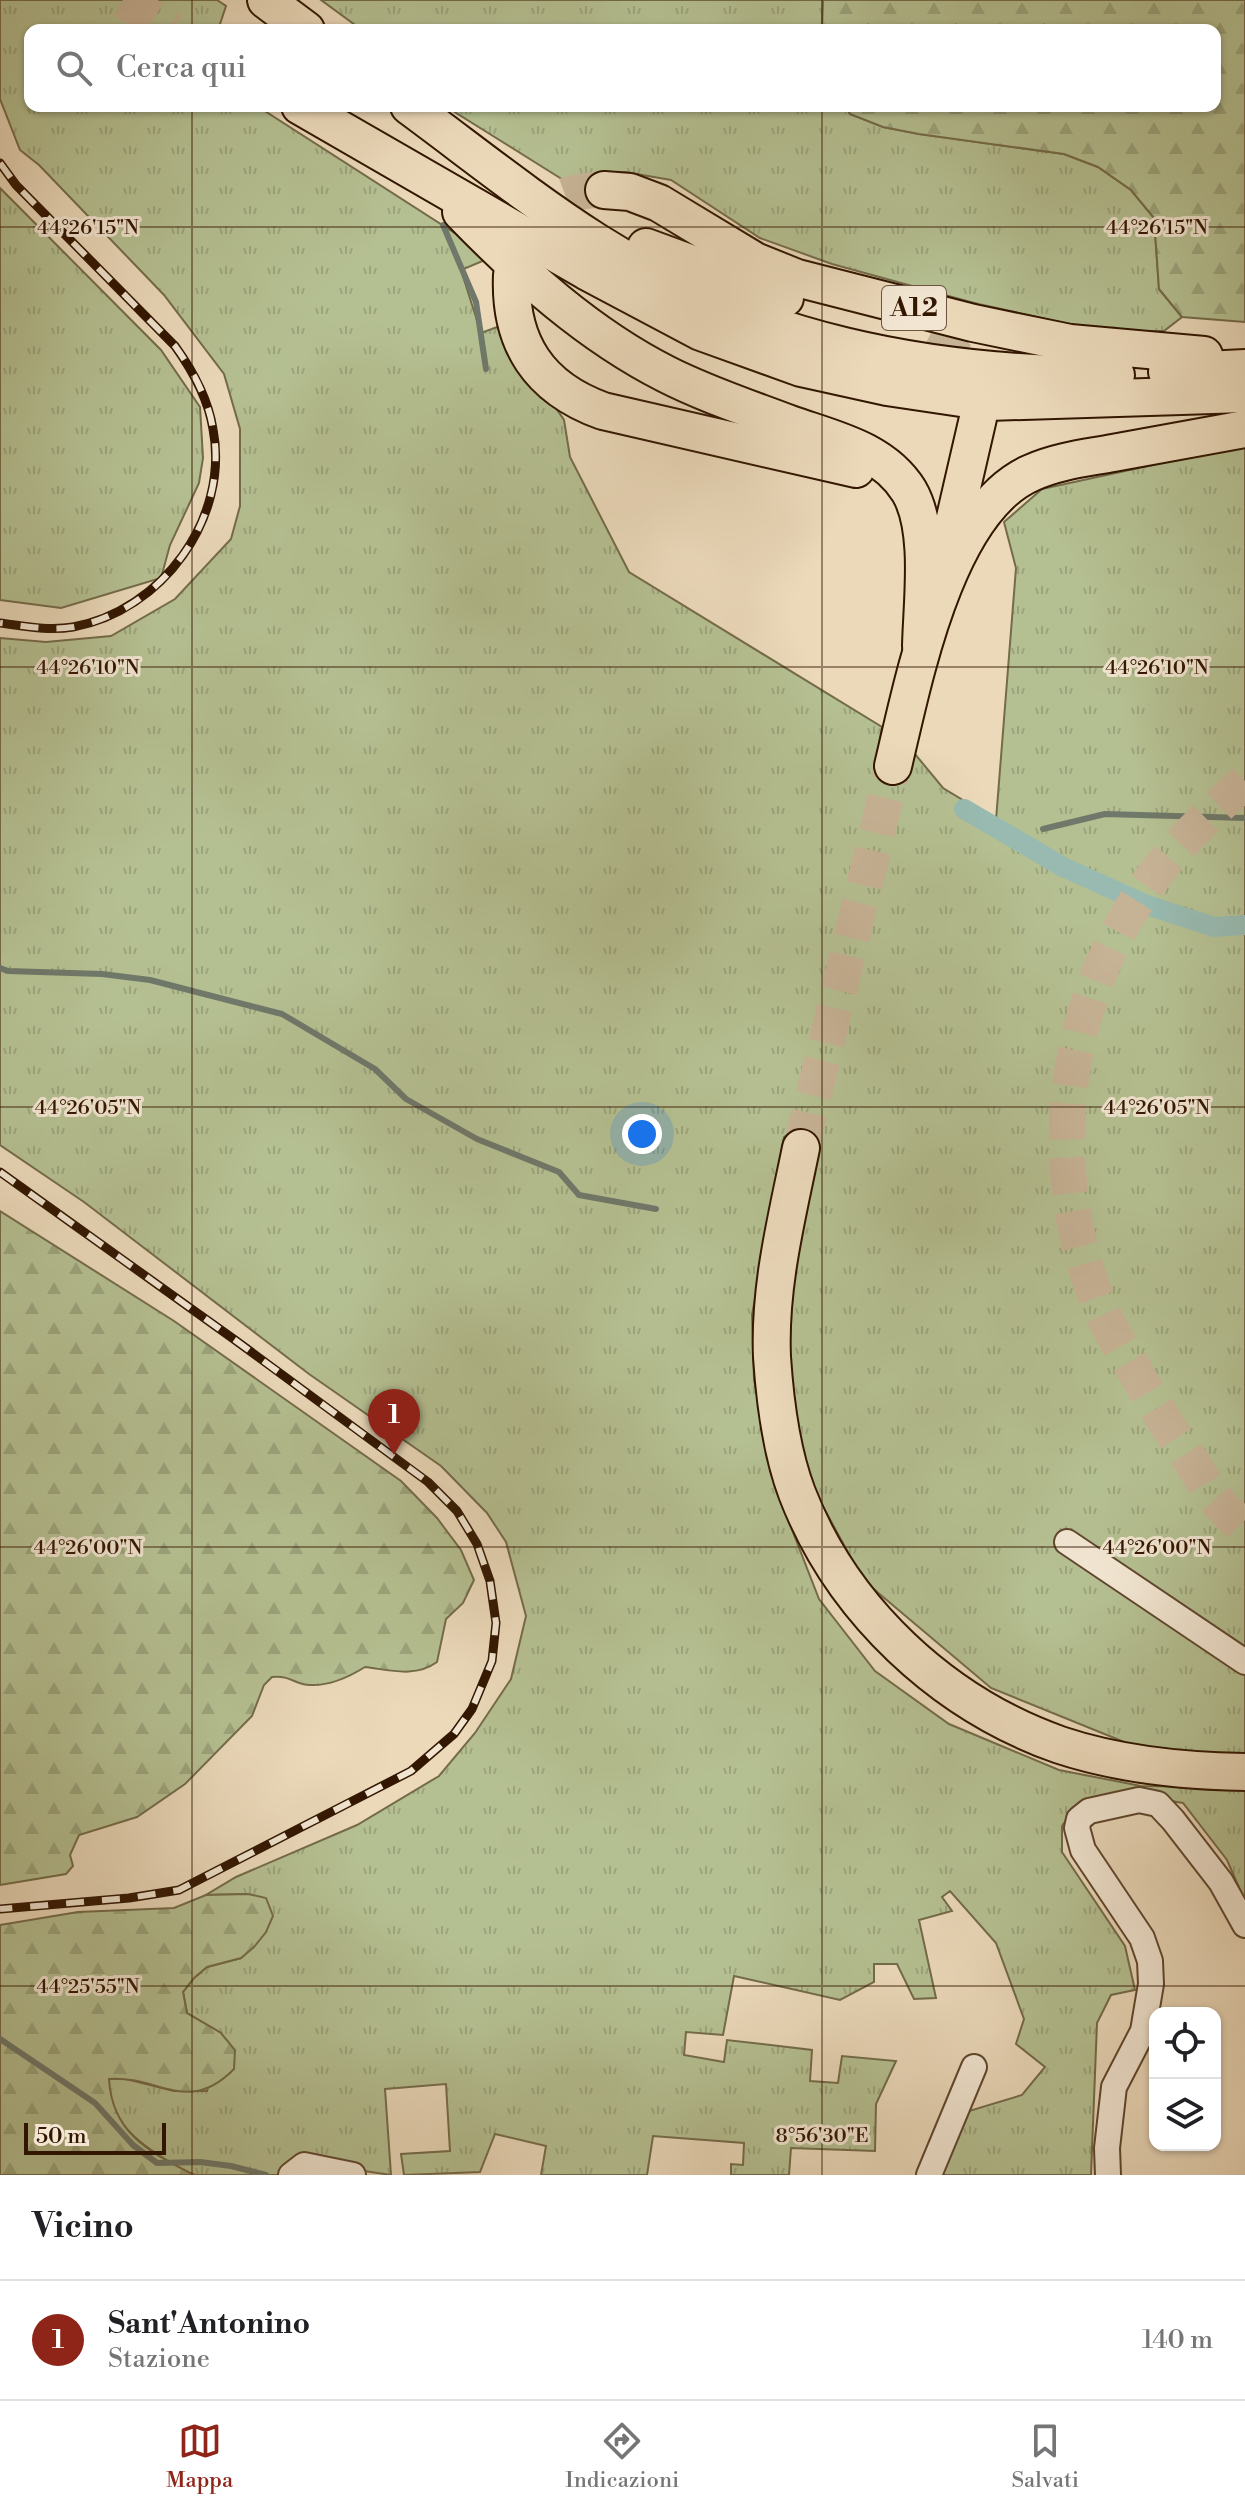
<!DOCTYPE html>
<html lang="it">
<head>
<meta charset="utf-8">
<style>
	body { margin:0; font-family:"Libre Bodoni",serif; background:#f2f2f2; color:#202124 }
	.controls { position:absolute; right:24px; bottom:24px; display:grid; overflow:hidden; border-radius:16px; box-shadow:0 2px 6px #0004 }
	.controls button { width:72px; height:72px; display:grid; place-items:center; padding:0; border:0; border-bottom:2px solid #e0e0e0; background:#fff; color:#202124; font:40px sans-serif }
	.scale { position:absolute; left:24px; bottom:20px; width:142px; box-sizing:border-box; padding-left:8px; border:4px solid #321600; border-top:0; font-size:22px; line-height:28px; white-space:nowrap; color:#321600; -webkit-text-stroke:6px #f2e6d2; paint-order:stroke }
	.you { position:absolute; left:642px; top:1134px; width:28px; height:28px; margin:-20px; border:6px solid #fff; border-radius:50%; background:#1a73e8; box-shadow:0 0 0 12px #1a73e833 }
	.badge { display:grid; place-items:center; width:52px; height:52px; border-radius:50%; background:#8f2418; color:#fff; font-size:26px; font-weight:700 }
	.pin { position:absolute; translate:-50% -66px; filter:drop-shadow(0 2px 4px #0008) }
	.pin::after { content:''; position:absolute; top:42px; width:28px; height:24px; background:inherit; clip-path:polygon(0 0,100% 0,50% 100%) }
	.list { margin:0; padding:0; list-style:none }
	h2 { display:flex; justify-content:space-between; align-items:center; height:104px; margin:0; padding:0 32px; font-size:34px }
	h2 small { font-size:26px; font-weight:400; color:#757577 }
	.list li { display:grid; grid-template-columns:52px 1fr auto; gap:24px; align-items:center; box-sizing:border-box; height:120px; padding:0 32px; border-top:2px solid #e0e0e0 }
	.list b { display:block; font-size:30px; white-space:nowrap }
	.list p { margin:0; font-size:26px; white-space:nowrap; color:#757577 }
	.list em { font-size:26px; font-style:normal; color:#757577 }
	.icon { flex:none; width:44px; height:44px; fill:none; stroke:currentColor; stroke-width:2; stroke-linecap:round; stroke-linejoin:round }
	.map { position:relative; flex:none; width:1245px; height:2175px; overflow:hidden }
	.search { position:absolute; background:#fff; box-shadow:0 2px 6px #0004; left:24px; right:24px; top:24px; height:88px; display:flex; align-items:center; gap:20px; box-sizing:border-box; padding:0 28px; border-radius:16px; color:#757577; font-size:30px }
	.sheet { height:224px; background:#fff }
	nav { display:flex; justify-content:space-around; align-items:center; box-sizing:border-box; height:112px; border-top:2px solid #e0e0e0; background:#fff; font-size:22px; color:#757577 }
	nav a { display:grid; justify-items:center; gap:4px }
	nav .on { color:#8f2418 }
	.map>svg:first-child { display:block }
</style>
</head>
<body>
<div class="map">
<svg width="1245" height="2175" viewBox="0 0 1245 2175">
	<defs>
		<pattern id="grass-tufts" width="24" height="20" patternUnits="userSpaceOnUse" patternTransform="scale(2)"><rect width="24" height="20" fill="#b5c092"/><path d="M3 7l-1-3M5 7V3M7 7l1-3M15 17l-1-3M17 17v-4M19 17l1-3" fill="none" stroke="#9ca47c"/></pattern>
		<pattern id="forest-firs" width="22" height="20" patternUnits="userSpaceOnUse" patternTransform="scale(2)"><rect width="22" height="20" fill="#b5c092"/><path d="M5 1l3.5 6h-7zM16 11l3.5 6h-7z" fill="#9ca47c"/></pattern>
	</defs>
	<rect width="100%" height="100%" fill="#ebd9ba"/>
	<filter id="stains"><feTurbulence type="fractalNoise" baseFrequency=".0025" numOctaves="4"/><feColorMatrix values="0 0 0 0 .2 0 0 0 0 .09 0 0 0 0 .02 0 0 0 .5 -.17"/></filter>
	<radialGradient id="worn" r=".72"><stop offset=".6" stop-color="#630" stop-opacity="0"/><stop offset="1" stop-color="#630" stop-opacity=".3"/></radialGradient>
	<!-- grass -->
	<g fill="url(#grass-tufts)" stroke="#746b49" stroke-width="2">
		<path d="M 0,0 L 217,0 L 226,6 L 218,30 L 30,30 L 30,106 L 257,106 L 492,257 L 461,270 L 481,333 L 500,326 L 564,420 L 570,457 L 629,572 L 882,727 L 875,767 L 904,774 L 910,748 L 943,788 L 996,820 L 1016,568 L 1004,522 L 1042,489 L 1245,445 L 1245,1754 L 1224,1756 L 1134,1746 L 991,1688 L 863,1580 L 808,1479 L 789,1401 L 788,1317 L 810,1155 L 818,1137 L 809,1127 L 798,1127 L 784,1137 L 752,1315 L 754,1380 L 775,1486 L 819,1599 L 875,1671 L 949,1724 L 1059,1770 L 1141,1786 L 1245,1787 L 1245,1901 L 1227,1860 L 1183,1803 L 1128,1794 L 1073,1810 L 1062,1826 L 1062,1852 L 1125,1946 L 1135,1990 L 1111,1995 L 1097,2023 L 1091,2175 L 941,2175 L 969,2111 L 1022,2095 L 1045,2067 L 1016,2044 L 1024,2019 L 996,1943 L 950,1891 L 942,1897 L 952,1911 L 919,1920 L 936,1998 L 914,1999 L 897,1964 L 874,1964 L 874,1982 L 840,2000 L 734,1976 L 723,2035 L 686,2032 L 684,2055 L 724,2062 L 727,2040 L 812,2050 L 810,2081 L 838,2083 L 842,2056 L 896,2061 L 876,2104 L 875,2151 L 791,2148 L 789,2175 L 731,2175 L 731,2164 L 743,2165 L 744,2143 L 653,2136 L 647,2175 L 541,2175 L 546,2146 L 495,2134 L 480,2172 L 404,2175 L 401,2154 L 450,2151 L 446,2084 L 385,2089 L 391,2175 L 296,2161 L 284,2175 C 260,2175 218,2175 196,2175 C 186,2173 176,2166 168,2161 C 132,2138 112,2123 108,2079 L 126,2079 L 174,2091 L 207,2091 L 221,2033 L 187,2013 L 183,1992 L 194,1978 L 207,1967 L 241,1958 L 266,1932 L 247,1894 L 206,1895 L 236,1877 L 357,1825 L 439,1776 L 475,1733 L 511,1679 L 526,1616 L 506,1542 L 487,1513 L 441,1466 L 309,1374 L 84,1202 L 0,1145 L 0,638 L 46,642 L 111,636 L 175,599 L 231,539 L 240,506 L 240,429 L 224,374 L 164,295 L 39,165 L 20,150 L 0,99 Z"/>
		<path d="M 321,0 L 823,0 L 822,30 L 362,30 Z"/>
		<path d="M 445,106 L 846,106 L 850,114 L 883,127 L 919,134 L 1064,154 L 1098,167 L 1131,190 L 1154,218 L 1159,289 L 1182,317 L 1164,331 L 1128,331 L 1068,324 L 974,303 L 832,264 L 760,238 L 671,180 L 625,172 L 599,173 L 600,203 Z"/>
		<path d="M 0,188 L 161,350 L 200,407 L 203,458 L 199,483 L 170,545 L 161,578 L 61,608 L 0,600 Z"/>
	</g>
	<!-- forest -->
	<g fill="url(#forest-firs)" stroke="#746b49" stroke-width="2">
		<path d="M 823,0 L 1245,0 L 1245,322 L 1182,317 L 1159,289 L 1154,218 L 1131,190 L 1098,167 L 1064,154 L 919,134 L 883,127 L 850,114 L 846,106 L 1215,106 L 1215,30 L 822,30 Z"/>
		<path d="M 0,1211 L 174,1321 L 401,1481 L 437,1518 L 461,1550 L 474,1580 L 463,1603 L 446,1619 L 437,1662 C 415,1678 390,1670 365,1667 C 349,1677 330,1686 310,1685 C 295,1685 291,1675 272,1677 L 264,1685 L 252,1716 L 185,1784 L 137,1817 L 79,1835 L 70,1855 L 73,1866 L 66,1874 L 0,1885 Z"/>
		<path d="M 248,1894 L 266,1898 L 273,1916 L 266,1932 L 254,1947 L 241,1958 L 207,1967 L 194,1978 L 183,1992 L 187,2013 L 221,2033 L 235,2050 L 234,2069 C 188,2116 158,2075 109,2079 C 112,2134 150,2152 194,2175 L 0,2175 L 0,1925 L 78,1912 L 174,1908 L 206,1895 Z"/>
	</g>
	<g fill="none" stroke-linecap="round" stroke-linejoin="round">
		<!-- stream -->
		<g stroke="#6f786a" stroke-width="6">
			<path d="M 443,225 L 476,302 L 486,369"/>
			<path d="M 1043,829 L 1105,814 L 1245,818"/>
			<path d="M 0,968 L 8,971 L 102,974 L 150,980 L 282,1014 L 375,1069 L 406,1099 L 477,1139 L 559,1172 L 579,1195 L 656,1209"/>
			<path d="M 0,2039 L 95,2103 L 133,2145 L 157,2163 L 200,2162 L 231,2166 L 266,2175"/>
		</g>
		<!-- canal -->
		<path stroke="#98bab0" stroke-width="20" d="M 964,809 L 1063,867 L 1147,905 L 1214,927 L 1245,925"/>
		<!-- highway-tunnel -->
		<g stroke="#c6b295" stroke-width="36" stroke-dasharray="36 18" stroke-linecap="butt">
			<path d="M 123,0 L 172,30"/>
			<path d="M 524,229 C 542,201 571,189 604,190"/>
			<path d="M 929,337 C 951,348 966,362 975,385"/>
			<path d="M 1245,781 C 1213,811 1179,842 1153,877 C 1062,1001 1041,1164 1100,1307 C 1110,1331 1125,1354 1138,1376 C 1153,1404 1171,1431 1189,1458 C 1198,1471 1205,1486 1215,1499 C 1224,1509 1235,1519 1245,1529"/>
			<path d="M 801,1148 L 893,766"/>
		</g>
		<defs>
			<g id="minor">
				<path d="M 1067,1542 L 1245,1662"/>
				<path d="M 291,2175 L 304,2165 L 353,2175"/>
				<path d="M 929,2175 L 974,2067"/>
				<path d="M 1108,2175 L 1107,2148 L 1114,2087 L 1143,2031 L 1151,1984 L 1150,1961 L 1142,1938 L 1083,1850 L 1077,1828 L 1079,1819 L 1089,1811 L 1139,1800 L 1158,1804 L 1173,1820 L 1221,1882 L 1245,1925"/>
			</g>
			<g id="highway">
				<path d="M 266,0 L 306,30"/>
				<path d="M 300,106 L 586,271 L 701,332 L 801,368 L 887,387 L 988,402 L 1245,394"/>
				<path d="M 409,106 C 470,151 531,200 595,241 C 753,342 930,376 1116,375"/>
				<path d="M 604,190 L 630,192 L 659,203 L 755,261 L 797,278 L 973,323 L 1070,343 L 1204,355"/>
				<path d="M 461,212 C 521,274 589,335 666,374 C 705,394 748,408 790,424 C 832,439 883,449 909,491 C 932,530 922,601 921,646"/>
				<path d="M 646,247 L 785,298"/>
				<path d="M 512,275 C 509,343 539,388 603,411 L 856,469"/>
				<path d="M 1167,372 L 1245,368"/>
				<path d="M 948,548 L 978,418"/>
				<path d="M 893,766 C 913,683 945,511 1031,473 C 1057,461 1086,458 1113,453 C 1157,445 1201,437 1245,429"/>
				<path d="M 801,1148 C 787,1217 769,1286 772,1357 C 775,1402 781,1451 797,1493 C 842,1610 943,1704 1060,1745 C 1120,1765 1183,1771 1245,1772"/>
			</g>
		</defs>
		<!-- minor casing -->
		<use href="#minor" stroke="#60472e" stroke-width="28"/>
		<!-- highway casing -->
		<use href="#highway" stroke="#321600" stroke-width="40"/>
		<!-- minor -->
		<use href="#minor" stroke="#f2e6d2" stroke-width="24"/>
		<!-- highway -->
		<use href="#highway" stroke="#ebd9ba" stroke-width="36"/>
		<defs>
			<g id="rail">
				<path d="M 0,163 L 16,185 L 175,346 C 193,371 208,398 213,429 C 230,518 162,611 73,627 C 48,631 24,626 0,623"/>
				<path d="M 0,1172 L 235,1340 L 428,1482 L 457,1511 L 477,1544 L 490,1581 L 496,1623 L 492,1661 L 472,1709 L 454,1734 L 411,1771 L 179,1890 L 129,1898 L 0,1909"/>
			</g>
		</defs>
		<!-- rail casing -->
		<use href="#rail" stroke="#321600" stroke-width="9"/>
		<!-- rail -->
		<use href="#rail" stroke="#f2e6d2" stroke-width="6" stroke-dasharray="18" stroke-linecap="butt"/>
	</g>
	<!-- ticks -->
	<path fill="none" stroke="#321600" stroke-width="2" stroke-opacity="0.45" d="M 192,0 L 192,30M 822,0 L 822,30M 192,106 L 192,2175M 822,106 L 822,2175M 0,227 L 1245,227M 0,667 L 1245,667M 0,1107 L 1245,1107M 0,1547 L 1245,1547M 0,1986 L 1245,1986"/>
	<g text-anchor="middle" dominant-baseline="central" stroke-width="6" stroke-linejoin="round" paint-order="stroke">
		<!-- shield labels -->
		<rect fill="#f2e6d2" stroke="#6c543f" stroke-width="2" x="882" y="286" width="64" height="44" rx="6"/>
		<g font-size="26" font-weight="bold" fill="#321600">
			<text x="914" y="308">A12</text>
		</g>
	</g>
	<g font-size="20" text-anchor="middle" fill="#321600" stroke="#f2e6d2" stroke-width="6" stroke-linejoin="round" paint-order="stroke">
		<text x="88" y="234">44°26'15"N</text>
		<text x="1157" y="234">44°26'15"N</text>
		<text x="88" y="674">44°26'10"N</text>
		<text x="1157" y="674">44°26'10"N</text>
		<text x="88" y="1114">44°26'05"N</text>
		<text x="1157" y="1114">44°26'05"N</text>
		<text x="88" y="1554">44°26'00"N</text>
		<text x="1157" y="1554">44°26'00"N</text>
		<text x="88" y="1993">44°25'55"N</text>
		<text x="822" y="2142">8°56'30"E</text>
	</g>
	<rect width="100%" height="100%" filter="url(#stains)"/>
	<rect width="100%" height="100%" fill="url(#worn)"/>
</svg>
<div class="controls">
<button><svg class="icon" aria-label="locate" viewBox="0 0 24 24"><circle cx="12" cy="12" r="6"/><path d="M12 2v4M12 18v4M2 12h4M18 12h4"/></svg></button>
<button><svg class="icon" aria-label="layers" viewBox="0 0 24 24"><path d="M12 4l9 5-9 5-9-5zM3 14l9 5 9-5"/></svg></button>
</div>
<div class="scale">50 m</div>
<div class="you"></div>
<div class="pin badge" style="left:394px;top:1455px">1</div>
<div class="search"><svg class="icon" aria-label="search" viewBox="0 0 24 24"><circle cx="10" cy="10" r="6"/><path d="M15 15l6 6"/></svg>Cerca qui</div>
</div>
<section class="sheet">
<h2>Vicino<small></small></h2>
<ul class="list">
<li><span class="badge">1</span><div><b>Sant'Antonino</b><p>Stazione</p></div><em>140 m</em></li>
</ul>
</section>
<nav>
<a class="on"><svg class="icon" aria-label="map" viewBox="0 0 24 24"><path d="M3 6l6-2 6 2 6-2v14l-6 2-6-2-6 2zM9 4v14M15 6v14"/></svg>Mappa</a>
<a><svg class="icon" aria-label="directions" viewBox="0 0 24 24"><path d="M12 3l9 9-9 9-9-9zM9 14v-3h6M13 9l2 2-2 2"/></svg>Indicazioni</a>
<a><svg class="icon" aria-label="saved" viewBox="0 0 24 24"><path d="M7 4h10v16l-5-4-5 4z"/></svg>Salvati</a>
</nav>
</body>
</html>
